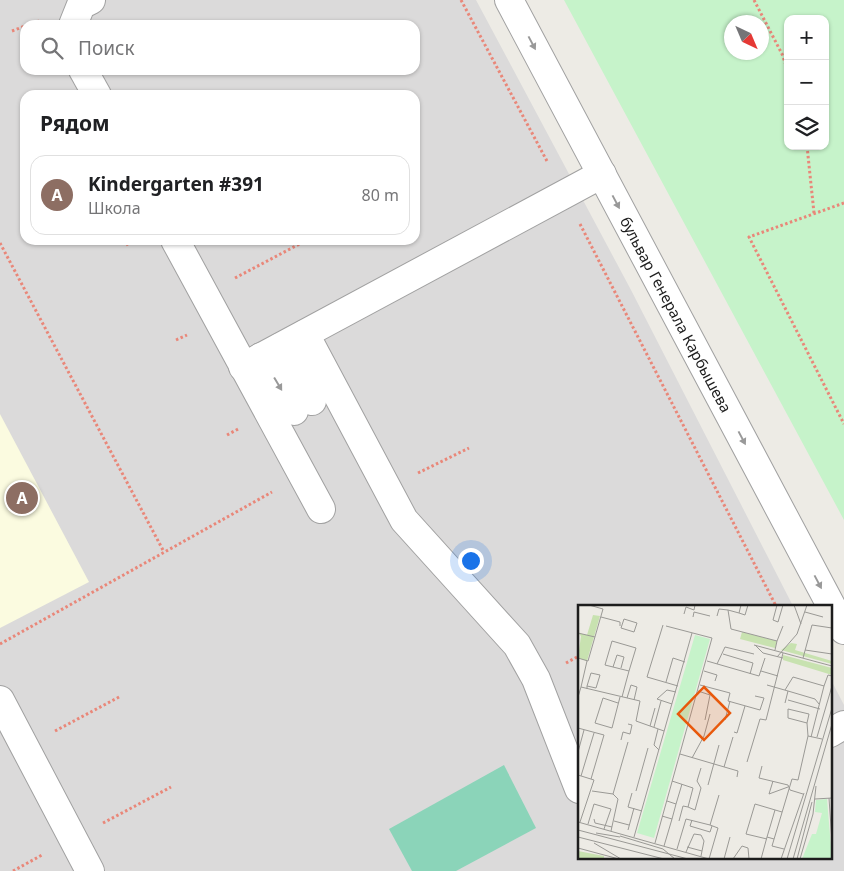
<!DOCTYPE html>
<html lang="ru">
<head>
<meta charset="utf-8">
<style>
	body { margin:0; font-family:"Noto Sans",sans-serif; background:#f6f6f6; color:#202124 }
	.controls { position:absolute; right:15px; top:15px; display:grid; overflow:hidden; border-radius:10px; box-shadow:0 1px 4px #0004 }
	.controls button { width:45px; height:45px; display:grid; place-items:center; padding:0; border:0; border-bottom:1px solid #e0e0e0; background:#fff; color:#202124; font:25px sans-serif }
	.compass { position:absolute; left:724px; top:15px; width:45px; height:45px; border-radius:50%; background:#fff; box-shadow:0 1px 4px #0004; rotate:136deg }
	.you { position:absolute; left:470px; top:560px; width:18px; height:18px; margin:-12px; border:4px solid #fff; border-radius:50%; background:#1a73e8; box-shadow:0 0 0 8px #1a73e833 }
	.badge { display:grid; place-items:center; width:32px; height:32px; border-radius:50%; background:#b41917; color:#fff; font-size:16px; font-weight:700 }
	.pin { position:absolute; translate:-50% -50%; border:2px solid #fff; box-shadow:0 1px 5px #0006 }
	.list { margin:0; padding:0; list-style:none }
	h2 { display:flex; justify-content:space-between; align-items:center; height:65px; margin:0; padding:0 20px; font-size:21px }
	h2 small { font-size:16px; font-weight:400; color:#757577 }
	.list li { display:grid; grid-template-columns:32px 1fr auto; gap:15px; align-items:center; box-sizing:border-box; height:80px; margin:0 10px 10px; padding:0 10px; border:1px solid #e0e0e0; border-radius:15px }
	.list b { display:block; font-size:19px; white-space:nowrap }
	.list p { margin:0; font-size:16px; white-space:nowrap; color:#757577 }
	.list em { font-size:16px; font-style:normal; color:#757577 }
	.icon { flex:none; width:28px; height:28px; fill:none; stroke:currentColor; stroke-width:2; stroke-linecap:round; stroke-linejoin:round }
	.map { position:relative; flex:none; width:844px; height:871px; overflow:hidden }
	.search { position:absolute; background:#fff; box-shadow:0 1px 4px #0004; left:20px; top:20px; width:400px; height:55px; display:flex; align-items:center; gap:12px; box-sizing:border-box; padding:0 18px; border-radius:15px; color:#757577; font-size:19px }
	.panel { position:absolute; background:#fff; box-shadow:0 1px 4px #0004; left:20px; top:90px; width:400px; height:155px; border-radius:15px }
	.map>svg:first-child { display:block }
</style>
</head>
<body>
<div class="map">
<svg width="844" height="871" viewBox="0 0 844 871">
	<rect width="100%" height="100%" fill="#edebe5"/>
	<!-- residential -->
	<path fill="#dbdada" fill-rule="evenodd" d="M 0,0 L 476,0 L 631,290 L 793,606 L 579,606 L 579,857 L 830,857 L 830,678 L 844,705 L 844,871 L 0,871 ZM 25,25 L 415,25 L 415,70 L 25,70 ZM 25,95 L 415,95 L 415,240 L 25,240 Z"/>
	<!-- education -->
	<path fill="#fbfbe0" d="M 0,414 L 89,582 L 0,628 Z"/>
	<!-- park -->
	<path fill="#c6f3ca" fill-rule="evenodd" d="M 564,0 L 844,0 L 844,520 ZM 788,19 L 825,19 L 825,146 L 788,146 ZM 732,22 L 762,22 L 762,52 L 732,52 Z"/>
	<!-- pitch -->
	<path fill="#8bd4b9" d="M 504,765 L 536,828 L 456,871 L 412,871 L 389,829 Z"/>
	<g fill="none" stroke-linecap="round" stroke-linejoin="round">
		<defs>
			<g id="minor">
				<path id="s1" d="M 509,0 L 844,630"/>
				<path d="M 73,25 L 81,5 L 91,0"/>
				<path d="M 83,70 L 97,95"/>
				<path d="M 175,240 L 321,509"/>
				<path d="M 305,334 L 404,520 L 517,645 L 536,679 L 579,789"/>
				<path d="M 281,347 L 312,401"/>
				<path d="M 261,357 L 294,411"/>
				<path d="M 243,367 L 602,174"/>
				<path d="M 0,700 L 90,871"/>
				<path d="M 830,733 L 844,725"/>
			</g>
		</defs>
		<!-- minor casing -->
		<use href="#minor" stroke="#a1a1a1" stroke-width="30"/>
		<!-- path -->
		<g stroke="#e98779" stroke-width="3" stroke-dasharray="2.5 2.5" stroke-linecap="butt">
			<path d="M 461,0 L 548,163"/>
			<path d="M 754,0 L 782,54 L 788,71"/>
			<path d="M 28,25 L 39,21"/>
			<path d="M 12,31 L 25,26"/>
			<path d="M 807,146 L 814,213"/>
			<path d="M 844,203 L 749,237 L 844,424"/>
			<path d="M 580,224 L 776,606"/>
			<path d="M 0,243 L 164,552"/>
			<path d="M 126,245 L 134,240"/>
			<path d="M 235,278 L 307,240"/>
			<path d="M 176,340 L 187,335"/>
			<path d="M 227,435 L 240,428"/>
			<path d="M 418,473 L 469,448"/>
			<path d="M 0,644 L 272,492"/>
			<path d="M 566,663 L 579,656"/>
			<path d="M 55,731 L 121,696"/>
			<path d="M 103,823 L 171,787"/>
			<path d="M 13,871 L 42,855"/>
		</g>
		<!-- minor -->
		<use href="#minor" stroke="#fff" stroke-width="28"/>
	</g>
	<!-- one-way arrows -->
	<defs><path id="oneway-solid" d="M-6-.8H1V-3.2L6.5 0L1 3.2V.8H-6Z" transform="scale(1.25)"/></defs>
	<g fill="#999">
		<use href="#oneway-solid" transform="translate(532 43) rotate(62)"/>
		<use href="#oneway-solid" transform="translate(616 202) rotate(62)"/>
		<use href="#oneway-solid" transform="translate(278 384) rotate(59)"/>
		<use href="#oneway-solid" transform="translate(742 438) rotate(62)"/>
		<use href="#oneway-solid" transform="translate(818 582) rotate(62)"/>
	</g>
	<g text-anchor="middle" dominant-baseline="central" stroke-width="4" stroke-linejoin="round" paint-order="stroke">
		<!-- street labels -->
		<g font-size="15" fill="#1d1d1d" stroke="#fff">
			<text stroke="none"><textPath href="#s1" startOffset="356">бульвар Генерала Карбышева</textPath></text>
		</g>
	</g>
	<!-- overview -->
	<g transform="translate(578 605)">
		<rect width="254" height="254" fill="#edebe5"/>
		<path d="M 15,10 L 22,11 L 9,56 L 0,53 L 3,31 L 0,28 L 9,30 ZM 164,27 L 199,36 L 197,43 L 162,34 ZM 213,38 L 219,39 L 217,45 L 254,56 L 254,59 L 203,45 ZM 205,50 L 254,63 L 254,70 L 205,55 ZM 0,246 L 26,251 L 26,254 L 0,254 Z" fill="#c8e2b0"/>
		<path d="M 117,30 L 132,34 L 76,233 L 59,228 ZM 249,194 L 254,254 L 224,254 L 234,229 L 238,229 L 244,208 L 237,207 L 238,195 Z" fill="#c6f3ca"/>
		<path fill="none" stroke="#9a9995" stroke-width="1" d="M 163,0 L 161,8 L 150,5 L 153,24 L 199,36 L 197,45M 199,0 L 195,15 L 200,17 L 205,0M 216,0 L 223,19M 227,7 L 245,12M 161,8 L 167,10 L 170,0M 106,9 L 108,2 L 116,5 L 117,0M 139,11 L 141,4 L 150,5M 23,12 L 42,17 L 42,21M 115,12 L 116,7 L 132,11M 46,14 L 59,18 L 56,27 L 43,23 ZM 85,20 L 69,72 L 100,81M 0,28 L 17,32M 199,36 L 205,21M 176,40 L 254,61M 177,40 L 185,48 L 205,53M 227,45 L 254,49M 145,49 L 175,58 L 172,69M 199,52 L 219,29 L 229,0M 0,53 L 10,56 L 25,4 L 11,0M 225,53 L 234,20 L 254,23M 129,56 L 181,71 L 187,53M 139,59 L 147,42 L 176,49M 35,62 L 39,50 L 46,52 L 43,63M 126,66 L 139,70 L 137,76M 183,66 L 200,71M 88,77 L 95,53 L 107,57M 122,80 L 152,88 L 150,96 L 182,105 L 186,93 L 177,91M 189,80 L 210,86 L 207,98M 246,81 L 250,70 L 254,71M 3,82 L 9,56M 9,84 L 9,81 L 13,68 L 22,70 L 18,83 L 9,81M 207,85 L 215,72 L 246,81 L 233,132M 120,86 L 132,90 L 127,115M 210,86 L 237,94 L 241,99M 0,92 L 3,82 L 62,96 L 58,116 L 86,126M 44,92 L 48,77 L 51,66 L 58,43 L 34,36 L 27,60 L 51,66M 49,93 L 53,80 L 59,82 L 56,95M 210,95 L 242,104M 40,98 L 25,93 L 17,118 L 34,123 L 42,92M 94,99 L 79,94 L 89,85 L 98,87M 147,115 L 152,96M 229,118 L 231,109 L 210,104 L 210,113 L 229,118 L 230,131 L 244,134M 72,121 L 77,103M 76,122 L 83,96M 0,123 L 26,130 L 13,174M 80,124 L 76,140 L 81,145M 156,127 L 159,128 L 167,101M 239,132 L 254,81M 43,135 L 45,127 L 52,129 L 54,120 L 50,119M 0,147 L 6,125M 102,149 L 160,166 L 159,172M 114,153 L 126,131 L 132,109M 169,157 L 182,114 L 188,115 L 205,48M 184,161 L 181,173 L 210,180 L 212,185 L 225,189M 146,162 L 155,132M 0,170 L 16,175 L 2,217M 3,171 L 16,128M 94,176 L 115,183 L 110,202 L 117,205 L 123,183 L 119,176 L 123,163M 195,176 L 191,189 L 210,182M 130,180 L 141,140M 14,186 L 35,189 L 40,194 L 33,226M 58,186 L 70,143M 54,188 L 50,202 L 64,206M 35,189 L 50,137M 251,193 L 254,237M 237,194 L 254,193M 98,199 L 104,179M 84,211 L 94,214 L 98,199 L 89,196M 16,214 L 17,218 L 34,222M 114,215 L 112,221 L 132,227 L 134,221M 36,216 L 51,220M 101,216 L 105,201 L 110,202M 0,217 L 131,254M 10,219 L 16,199 L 33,204 L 26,224M 0,225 L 110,254M 50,225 L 56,203M 18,228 L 42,232M 42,231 L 85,244 L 97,254M 0,232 L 86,254M 56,232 L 114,28M 189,232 L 197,205M 189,234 L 168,229 L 177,199 L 204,207M 16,238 L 43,254M 77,238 L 134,33 L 88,21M 86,241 L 94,214M 109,242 L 124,246M 0,243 L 41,254M 99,244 L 108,214 L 132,220 L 141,190M 206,244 L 194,241 L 214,174 L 220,175 L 230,131M 108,247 L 116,229 L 123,230 L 126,236 L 123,251M 131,254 L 140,223 L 132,220M 146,254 L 152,232M 155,254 L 164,241 L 170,243 L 171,254M 183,254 L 189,232 L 196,234M 203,254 L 226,188M 209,254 L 254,103M 215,254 L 254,119M 219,254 L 234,197M 222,254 L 235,209 L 238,181"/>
		<path fill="#e8590c" fill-opacity="0.15" stroke="#e8590c" stroke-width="2.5" d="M 126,82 L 152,108 L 126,135 L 100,109 Z"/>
		<rect width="254" height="254" fill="none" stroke="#1d1d1d" stroke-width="2.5"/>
	</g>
</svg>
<div class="controls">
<button>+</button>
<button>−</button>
<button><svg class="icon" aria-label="layers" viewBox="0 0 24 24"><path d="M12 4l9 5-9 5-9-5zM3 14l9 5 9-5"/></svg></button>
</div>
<svg class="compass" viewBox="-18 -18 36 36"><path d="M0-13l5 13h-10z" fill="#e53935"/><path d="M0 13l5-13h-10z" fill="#757577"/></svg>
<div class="you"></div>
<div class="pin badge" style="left:22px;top:498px;background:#8d6e63">A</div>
<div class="search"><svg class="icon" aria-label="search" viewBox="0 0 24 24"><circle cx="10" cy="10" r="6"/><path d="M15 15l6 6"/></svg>Поиск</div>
<section class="panel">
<h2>Рядом<small></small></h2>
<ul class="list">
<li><span class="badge" style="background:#8d6e63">A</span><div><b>Kindergarten #391</b><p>Школа</p></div><em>80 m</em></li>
</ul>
</section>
</div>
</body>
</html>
